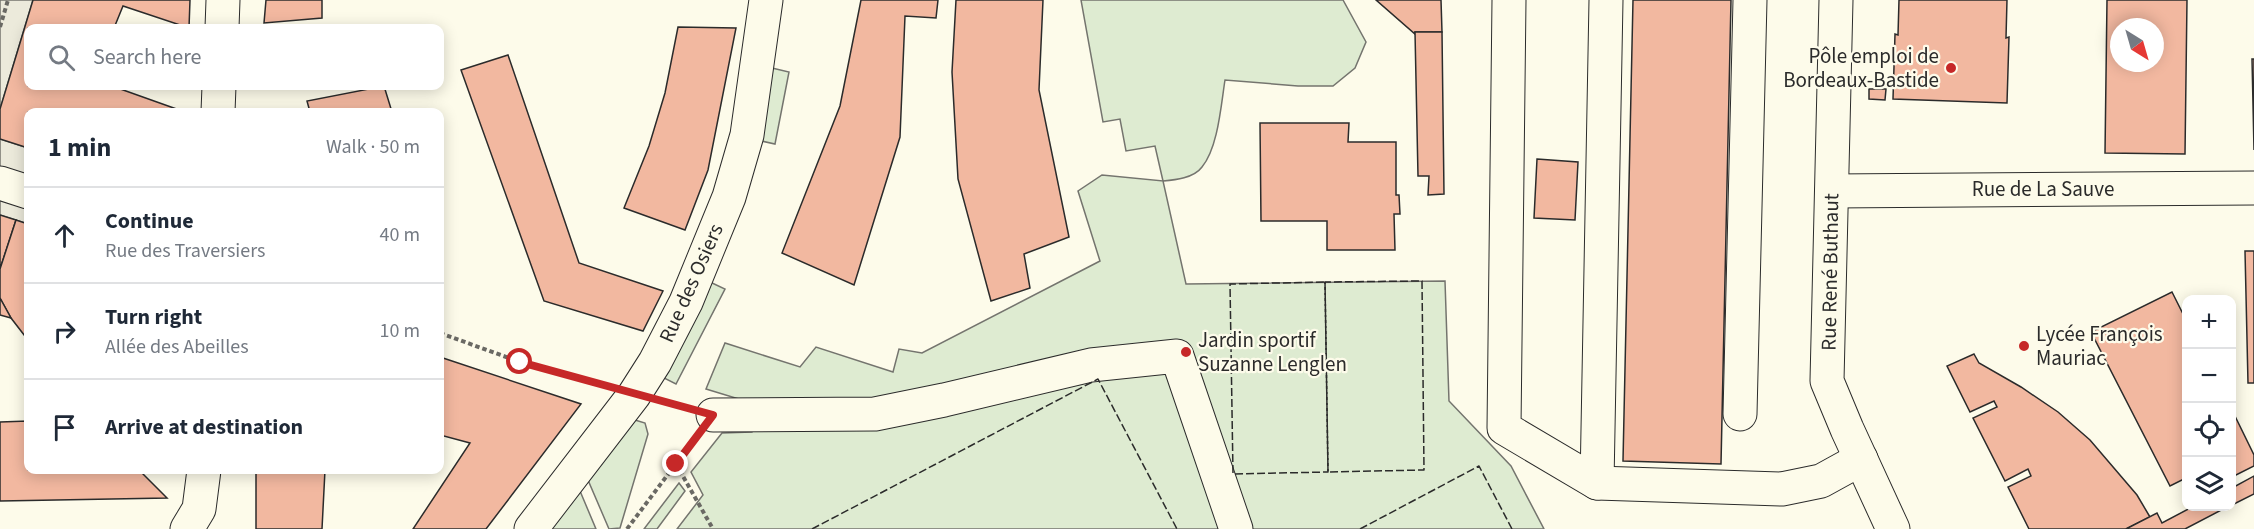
<!DOCTYPE html>
<html lang="en">
<head>
<meta charset="utf-8">
<style>
	body { margin:0; font-family:"Source Sans 3",sans-serif; background:#f6f6f7; color:#1f2937 }
	.controls { position:absolute; right:18px; bottom:18px; display:grid; overflow:hidden; border-radius:12px; box-shadow:0 3px 15px #0003 }
	.controls button { width:54px; height:54px; display:grid; place-items:center; padding:0; border:0; border-bottom:2px solid #e0e1e3; background:#fff; color:#1f2937; font:30px sans-serif }
	.compass { position:absolute; left:2110px; top:18px; width:54px; height:54px; border-radius:50%; background:#fff; box-shadow:0 3px 15px #0003; rotate:143deg }
	.stop { position:absolute; width:18px; height:18px; margin:-14px; border:4px solid #c62828; border-radius:50%; background:#fff }
	.stop.end { background:#c62828; border-color:#fff; box-shadow:0 2px 6px #0008 }
	.list { margin:0; padding:0; list-style:none }
	h2 { display:flex; justify-content:space-between; align-items:center; height:78px; margin:0; padding:0 24px; font-size:26px }
	h2 small { font-size:20px; font-weight:400; color:#747a83 }
	.list li { display:grid; grid-template-columns:39px 1fr auto; gap:18px; align-items:center; box-sizing:border-box; height:96px; padding:0 24px; border-top:2px solid #e0e1e3 }
	.list b { display:block; font-size:22px; white-space:nowrap }
	.list p { margin:0; font-size:20px; white-space:nowrap; color:#747a83 }
	.list em { font-size:20px; font-style:normal; color:#747a83 }
	.icon { flex:none; width:33px; height:33px; fill:none; stroke:currentColor; stroke-width:2; stroke-linecap:round; stroke-linejoin:round }
	.map { position:relative; flex:none; width:2254px; height:529px; overflow:hidden }
	.search { position:absolute; background:#fff; box-shadow:0 3px 15px #0003; left:24px; top:24px; width:420px; height:66px; display:flex; align-items:center; gap:15px; box-sizing:border-box; padding:0 21px; border-radius:12px; color:#747a83; font-size:22px }
	.panel { position:absolute; background:#fff; box-shadow:0 3px 15px #0003; left:24px; top:108px; width:420px; height:366px; border-radius:12px }
	.map>svg:first-child { display:block }
</style>
</head>
<body>
<div class="map">
<svg width="2254" height="529" viewBox="0 0 2254 529">
	<rect width="100%" height="100%" fill="#fdfbea"/>
	<!-- green -->
	<g fill="#deebd1" stroke="#74746e" stroke-width="1.5">
		<path d="M 1081,0 L 1343,0 L 1366,42 L 1355,68 L 1333,86 L 1298,86 L 1225,80 C 1221,105 1218,148 1202,167 C 1194,178 1175,180 1163,181 L 1186,284 L 1445,281 L 1449,401 L 1511,466 L 1544,529 L 677,529 L 703,495 L 691,472 L 722,433 L 752,432 L 775,400 L 742,400 L 706,389 L 725,343 L 800,367 L 816,347 L 893,372 L 899,349 L 922,353 L 1100,261 L 1078,191 L 1102,175 L 1163,181 L 1155,146 L 1126,151 L 1120,119 L 1103,122 Z"/>
		<path d="M 772,68 L 789,72 L 775,144 L 757,140 Z"/>
		<path d="M 710,282 L 725,289 L 676,384 L 662,377 Z"/>
		<path d="M 635,420 L 645,423 L 648,434 L 620,528 L 609,529 L 588,480 Z"/>
		<path d="M 679,483 L 685,491 L 657,529 L 644,529 Z"/>
		<path d="M 580,491 L 596,529 L 551,529 Z"/>
	</g>
	<!-- parking -->
	<g fill="#eceadb" stroke="#74746e" stroke-width="1.5">
		<path d="M 0,0 L 33,0 L 0,109 Z"/>
		<path d="M 0,139 L 28,148 L 28,224 L 0,215 Z"/>
	</g>
	<!-- building -->
	<g fill="#f2b8a0" stroke="#2b2b2b" stroke-width="1.5" fill-rule="evenodd">
		<path d="M 33,0 L 190,0 L 189,28 L 123,6 L 114,28 L 28,28 L 28,86 L 112,86 L 185,112 L 28,112 L 28,148 L 0,139 L 0,109 Z"/>
		<path d="M 266,0 L 322,0 L 322,18 L 264,23 Z"/>
		<path d="M 861,0 L 938,0 L 936,18 L 905,16 L 900,137 L 854,285 L 782,253 L 840,106 Z"/>
		<path d="M 956,0 L 1043,0 L 1039,90 L 1069,237 L 1024,254 L 1030,288 L 991,301 L 958,179 L 952,72 Z"/>
		<path d="M 1376,0 L 1441,0 L 1442,32 L 1415,32 L 1415,34 Z"/>
		<path d="M 1633,0 L 1731,0 L 1721,464 L 1623,461 Z"/>
		<path d="M 1899,0 L 2007,0 L 2006,38 L 2009,37 L 2007,103 L 1893,99 L 1895,34 L 1898,35 Z"/>
		<path d="M 2107,0 L 2187,0 L 2185,154 L 2105,153 ZM 2119,27 L 2155,27 L 2155,63 L 2119,63 Z"/>
		<path d="M 678,27 L 736,28 L 708,170 L 685,230 L 624,208 L 649,146 L 665,93 Z"/>
		<path d="M 1415,32 L 1442,32 L 1444,194 L 1428,195 L 1429,176 L 1418,176 Z"/>
		<path d="M 508,55 L 579,263 L 663,291 L 643,331 L 544,301 L 461,70 Z"/>
		<path d="M 2252,59 L 2254,59 L 2254,150 Z"/>
		<path d="M 384,86 L 392,112 L 310,112 L 307,101 Z"/>
		<path d="M 1869,89 L 1886,89 L 1885,100 L 1869,99 Z"/>
		<path d="M 1260,123 L 1349,123 L 1348,142 L 1396,142 L 1396,195 L 1399,195 L 1400,214 L 1394,214 L 1395,250 L 1327,250 L 1327,221 L 1261,221 Z"/>
		<path d="M 1537,159 L 1578,162 L 1575,220 L 1534,218 Z"/>
		<path d="M 0,215 L 16,220 L 0,269 Z"/>
		<path d="M 16,220 L 28,224 L 28,340 L 11,318 L 0,298 L 0,269 Z"/>
		<path d="M 2245,251 L 2254,251 L 2254,383 L 2248,383 Z"/>
		<path d="M 2172,292 L 2186,320 L 2186,478 L 2170,486 L 2091,332 Z"/>
		<path d="M 0,298 L 11,318 L 0,315 Z"/>
		<path d="M 1974,354 L 1979,363 L 2021,387 L 2058,412 L 2090,440 L 2137,495 L 2150,517 L 2126,529 L 2029,529 L 2008,487 L 2031,476 L 2028,469 L 2005,481 L 1973,418 L 1997,407 L 1994,401 L 1970,412 L 1947,366 Z"/>
		<path d="M 440,357 L 581,404 L 486,529 L 413,529 L 470,443 L 440,435 Z"/>
		<path d="M 2232,410 L 2254,455 L 2254,466 L 2232,477 Z"/>
		<path d="M 28,421 L 28,470 L 139,470 L 167,498 L 0,501 L 0,422 Z"/>
		<path d="M 256,470 L 325,470 L 322,529 L 256,529 Z"/>
		<path d="M 2254,476 L 2254,494 L 2232,505 L 2232,488 Z"/>
		<path d="M 2194,506 L 2229,506 L 2185,529 L 2126,529 L 2157,513 L 2162,523 Z"/>
	</g>
	<g fill="none" stroke-linecap="round" stroke-linejoin="round">
		<defs>
			<g id="minor">
				<path d="M 1509,0 L 1504,428 L 1597,483 L 1606,0"/>
				<path d="M 1836,0 L 1827,381 L 1847,429 L 1893,529"/>
				<path d="M 0,183 L 28,192"/>
				<path d="M 1832,191 L 2254,188"/>
				<path d="M 1740,414 L 1750,0"/>
				<path d="M 713,415 L 875,414 L 944,400 L 1091,365 L 1177,356 L 1236,529"/>
				<path d="M 1597,483 L 1782,489 L 1821,481 L 1861,459"/>
				<path d="M 531,529 L 634,395 L 655,362 L 686,302 L 729,197 L 747,135 L 766,0"/>
			</g>
			<g id="major">
				<path d="M 222,28 L 223,0"/>
				<path d="M 218,112 L 219,86"/>
				<path d="M 187,529 L 199,509 L 204,470"/>
			</g>
		</defs>
		<!-- minor casing -->
		<use href="#minor" stroke="#2b2b2b" stroke-width="35"/>
		<!-- major casing -->
		<use href="#major" stroke="#2b2b2b" stroke-width="35"/>
		<!-- path -->
		<g stroke="#6a6964" stroke-width="4" stroke-dasharray="4.5 3" stroke-linecap="butt">
			<path d="M 0,27 L 8,0"/>
			<path d="M 440,333 L 520,362 L 599,385"/>
			<path d="M 676,464 L 713,529"/>
			<path d="M 627,529 L 693,441"/>
		</g>
		<!-- minor -->
		<use href="#minor" stroke="#fdfbea" stroke-width="33"/>
		<!-- major -->
		<use href="#major" stroke="#fdfbea" stroke-width="33"/>
		<!-- fence -->
		<g stroke="#2b2b2b" stroke-width="1.5" stroke-dasharray="8 3" stroke-linecap="butt">
			<path d="M 1422,281 L 1424,470 L 1328,472 L 1325,282 Z"/>
			<path d="M 1325,282 L 1328,472 L 1233,474 L 1230,284 Z"/>
			<path d="M 812,529 L 1098,379 L 1177,529"/>
			<path d="M 1360,529 L 1479,466 L 1512,529"/>
		</g>
	</g>
	<g fill="none" stroke-linecap="round" stroke-linejoin="round">
		<!-- route -->
		<path stroke="#c62828" stroke-width="8" d="M 520,362 L 713,415 L 676,464"/>
	</g>
	<!-- markers -->
	<g fill="#c62828" stroke="#fdfbea" stroke-width="2">
		<circle cx="1951" cy="68" r="6"/>
		<circle cx="2024" cy="346" r="6"/>
		<circle cx="1186" cy="352" r="6"/>
	</g>
	<g text-anchor="middle" dominant-baseline="central" stroke-width="4.5" stroke-linejoin="round" paint-order="stroke">
		<!-- poi labels -->
		<g font-size="21" fill="#2b2b2b" stroke="#fdfbea" text-anchor="start">
			<text x="1939" y="56" text-anchor="end">Pôle emploi de<tspan x="1939" dy="24">Bordeaux-Bastide</tspan></text>
			<text x="2036" y="334">Lycée François<tspan x="2036" dy="24">Mauriac</tspan></text>
			<text x="1198" y="340">Jardin sportif<tspan x="1198" dy="24">Suzanne Lenglen</tspan></text>
		</g>
		<!-- street labels -->
		<g font-size="21" fill="#2b2b2b" stroke="#fdfbea">
			<text x="2043" y="189">Rue de La Sauve</text>
			<text transform="translate(1830 272) rotate(-89)">Rue René Buthaut</text>
			<text transform="translate(691 283) rotate(-66)">Rue des Osiers</text>
		</g>
	</g>
</svg>
<div class="controls">
<button>+</button>
<button>−</button>
<button><svg class="icon" aria-label="locate" viewBox="0 0 24 24"><circle cx="12" cy="12" r="6"/><path d="M12 2v4M12 18v4M2 12h4M18 12h4"/></svg></button>
<button><svg class="icon" aria-label="layers" viewBox="0 0 24 24"><path d="M12 4l9 5-9 5-9-5zM3 14l9 5 9-5"/></svg></button>
</div>
<svg class="compass" viewBox="-18 -18 36 36"><path d="M0-13l5 13h-10z" fill="#e53935"/><path d="M0 13l5-13h-10z" fill="#747a83"/></svg>
<div class="stop" style="left:520px;top:362px"></div>
<div class="stop end" style="left:676px;top:464px"></div>
<div class="search"><svg class="icon" aria-label="search" viewBox="0 0 24 24"><circle cx="10" cy="10" r="6"/><path d="M15 15l6 6"/></svg>Search here</div>
<section class="panel">
<h2>1 min<small>Walk · 50 m</small></h2>
<ul class="list">
<li><svg class="icon" aria-label="ahead" viewBox="0 0 24 24"><path d="M12 20V5M6 11l6-6 6 6"/></svg><div><b>Continue</b><p>Rue des Traversiers</p></div><em>40 m</em></li>
<li><svg class="icon" aria-label="right" viewBox="0 0 24 24"><path d="M7 20v-9h11M14 6l5 5-5 5"/></svg><div><b>Turn right</b><p>Allée des Abeilles</p></div><em>10 m</em></li>
<li><svg class="icon" aria-label="arrive" viewBox="0 0 24 24"><path d="M6 21V4h12l-3 4 3 4H6"/></svg><div><b>Arrive at destination</b></div></li>
</ul>
</section>
</div>
</body>
</html>
